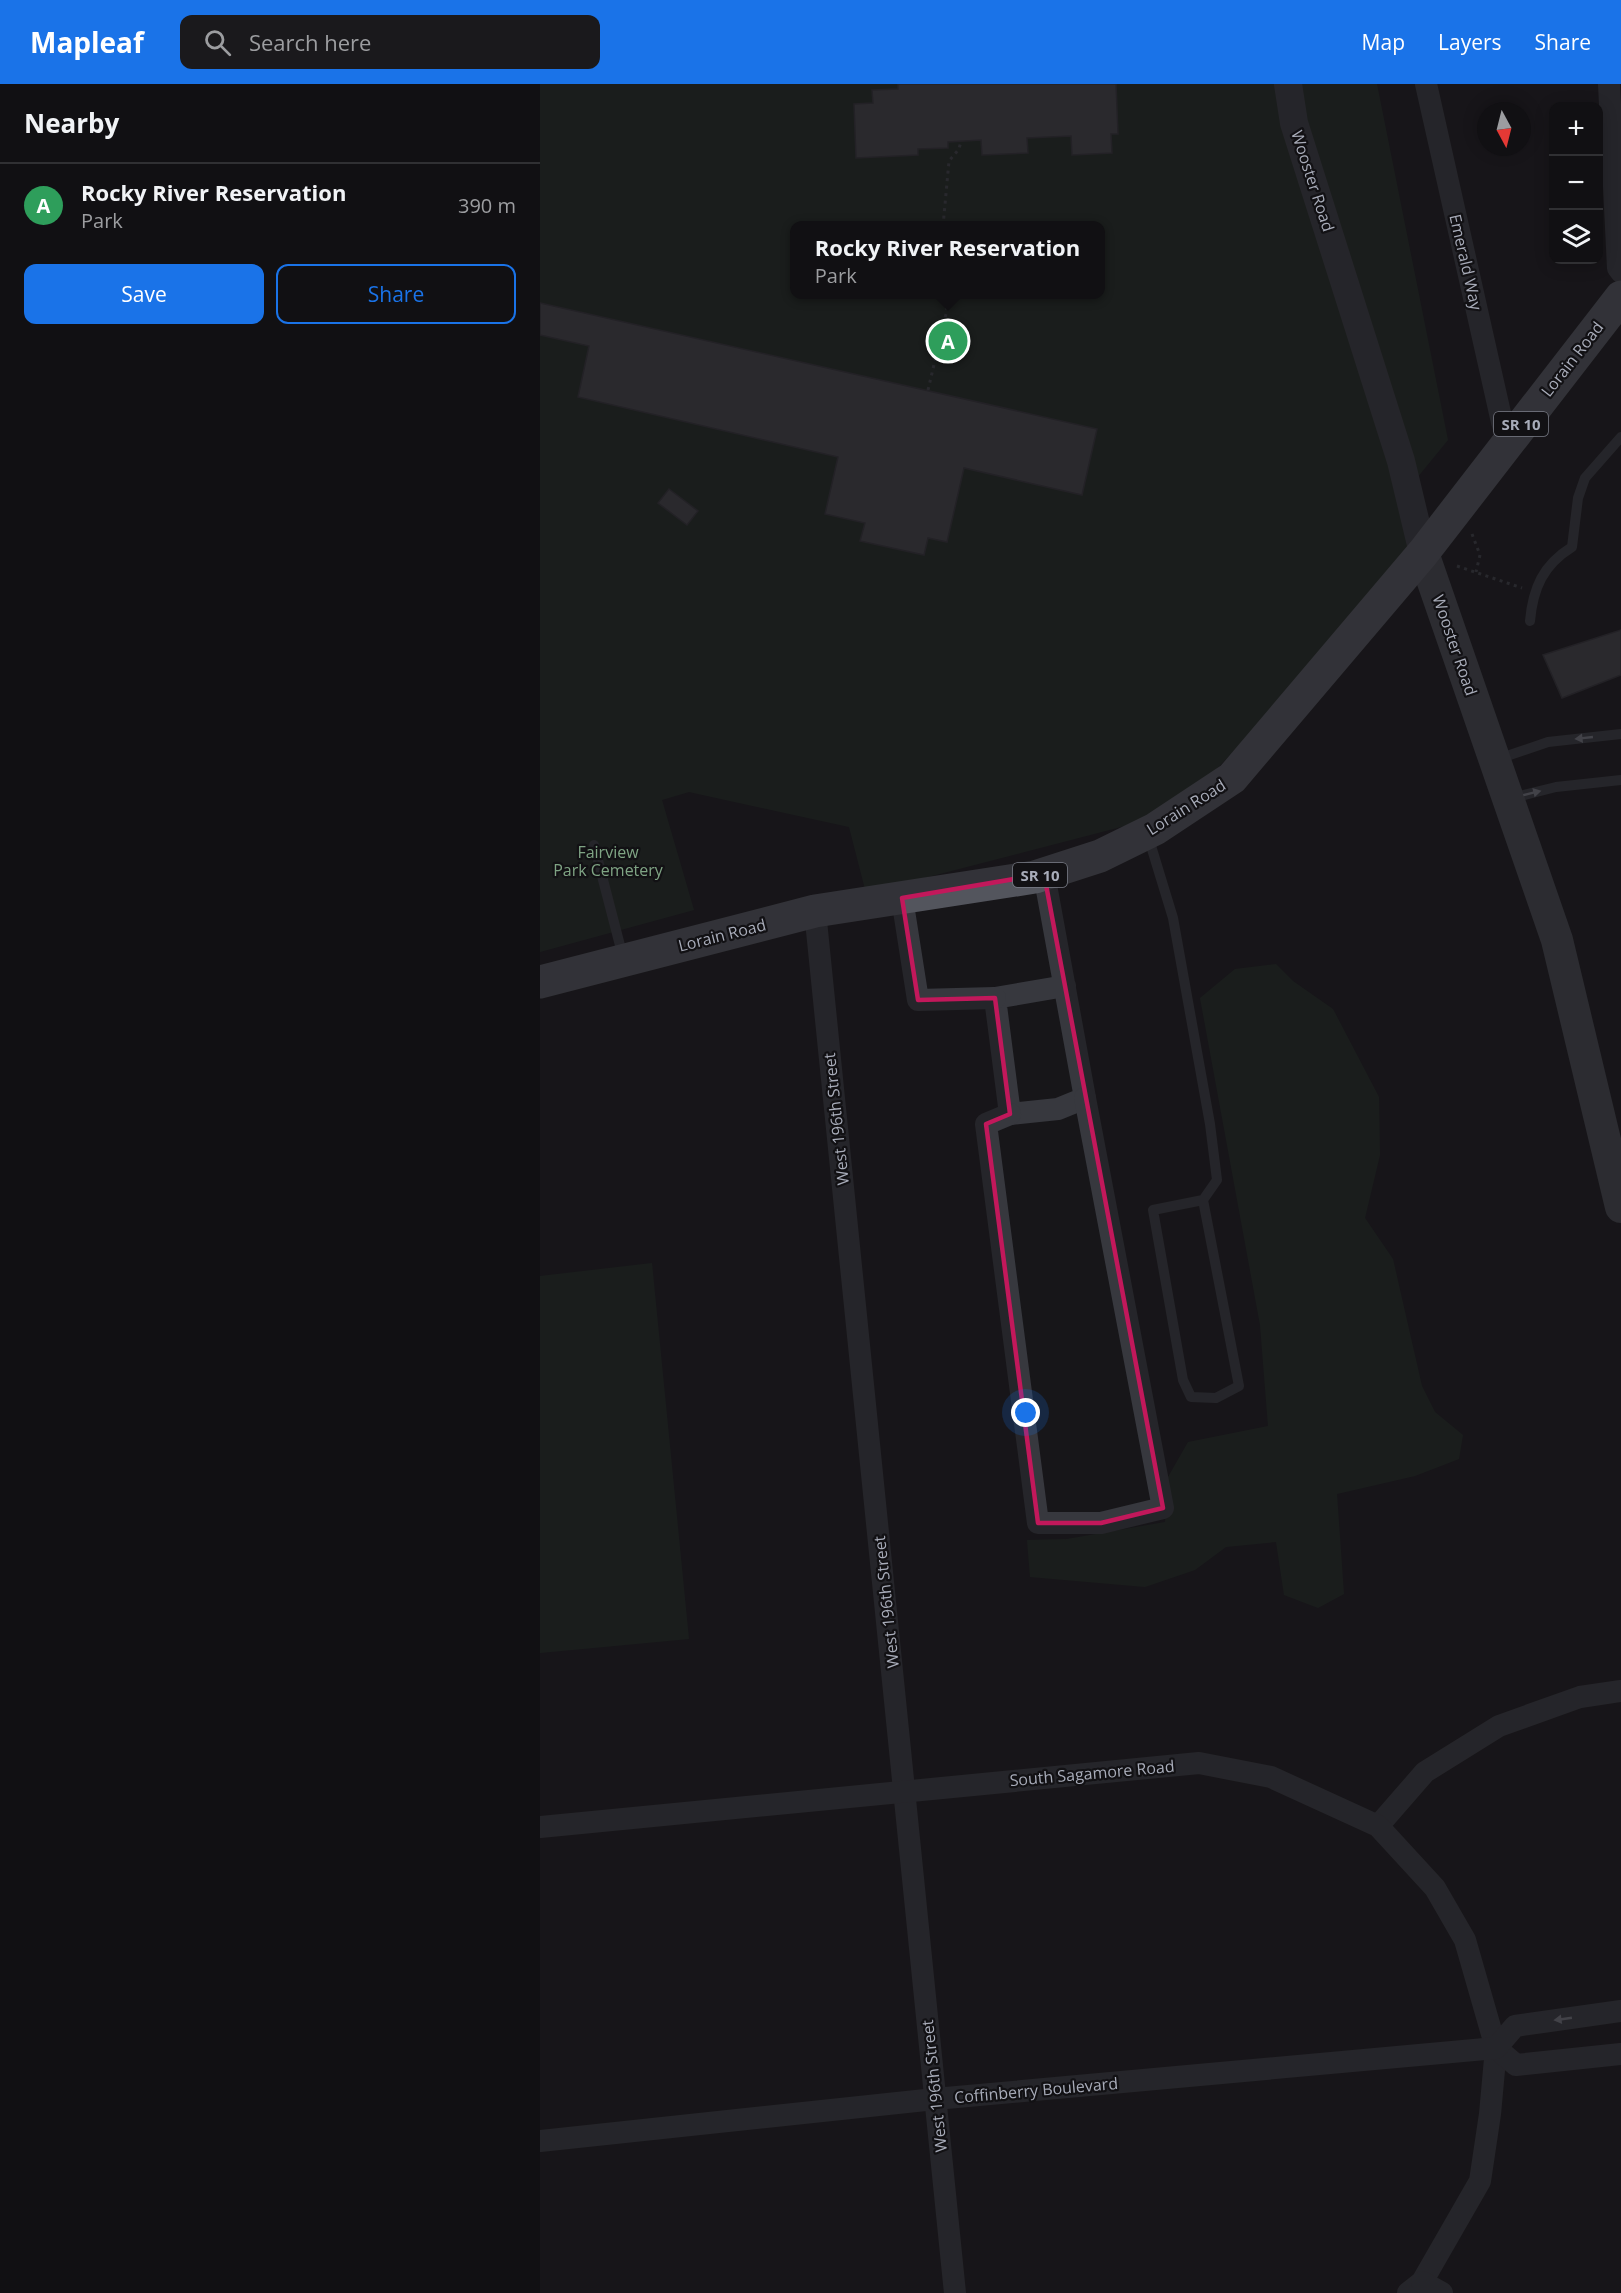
<!DOCTYPE html>
<html lang="en">
<head>
<meta charset="utf-8">
<style>
	body { margin:0; font-family:"Open Sans",sans-serif; background:#1a191c; color:#f1f3f6 }
	.controls { position:absolute; right:18px; top:18px; display:grid; overflow:hidden; border-radius:12px; box-shadow:0 3px 15px #0003 }
	.controls button { width:54px; height:54px; display:grid; place-items:center; padding:0; border:0; border-bottom:2px solid #303033; background:#111013; color:#f1f3f6; font:30px sans-serif }
	.compass { position:absolute; left:937px; top:18px; width:54px; height:54px; border-radius:50%; background:#111013; box-shadow:0 3px 15px #0003; rotate:173deg }
	.you { position:absolute; left:486px; top:1329px; width:21px; height:21px; margin:-15px; border:4px solid #fff; border-radius:50%; background:#1a73e8; box-shadow:0 0 0 9px #1a73e833 }
	.badge { display:grid; place-items:center; width:39px; height:39px; border-radius:50%; background:#1a73e8; color:#fff; font-size:20px; font-weight:700 }
	.pin { position:absolute; translate:-50% -50%; border:3px solid #fff; box-shadow:0 2px 6px #0006 }
	.popup { position:absolute; left:250px; top:137px; width:315px; height:78px; box-sizing:border-box; display:grid; place-content:center; border-radius:12px; background:#111013; filter:drop-shadow(0 2px 4px #0005); font-size:20px; white-space:nowrap; color:#9c9da0 }
	.popup b { font-size:22px; color:#f1f3f6 }
	.popup::after { content:''; position:absolute; left:50%; top:100%; margin-left:-12px; border:12px solid transparent; border-top-color:#111013 }
	.list { margin:0; padding:0; list-style:none }
	h2 { display:flex; justify-content:space-between; align-items:center; height:78px; margin:0; padding:0 24px; font-size:26px }
	h2 small { font-size:20px; font-weight:400; color:#9c9da0 }
	.list li { display:grid; grid-template-columns:39px 1fr auto; gap:18px; align-items:center; box-sizing:border-box; height:84px; padding:0 24px; border-top:2px solid #303033 }
	.list b { display:block; font-size:22px; white-space:nowrap }
	.list p { margin:0; font-size:20px; white-space:nowrap; color:#9c9da0 }
	.list em { font-size:20px; font-style:normal; color:#9c9da0 }
	.actions { display:flex; gap:12px; padding:18px 24px }
	.actions a { flex:1; padding:14px 0; border:2px solid #1a73e8; border-radius:12px; text-align:center; font-size:21px; color:#1a73e8 }
	.actions .main { background:#1a73e8; color:#fff }
	.icon { flex:none; width:33px; height:33px; fill:none; stroke:currentColor; stroke-width:2; stroke-linecap:round; stroke-linejoin:round }
	.map { position:relative; flex:none; width:1081px; height:2209px; overflow:hidden }
	header { display:flex; align-items:center; gap:36px; box-sizing:border-box; height:84px; padding:0 30px; background:#1a73e8; color:#fff }
	header strong { font-size:28px }
	nav { display:flex; gap:33px; margin-inline-start:auto; font-size:21px }
	.search { width:420px; height:54px; background:#1a191c; display:flex; align-items:center; gap:15px; box-sizing:border-box; padding:0 21px; border-radius:12px; color:#9c9da0; font-size:22px }
	main { display:flex }
	aside { flex:1; background:#111013 }
	.map>svg:first-child { display:block }
</style>
</head>
<body>
<header>
<strong>Mapleaf</strong>
<div class="search"><svg class="icon" aria-label="search" viewBox="0 0 24 24"><circle cx="10" cy="10" r="6"/><path d="M15 15l6 6"/></svg>Search here</div>
<nav><a>Map</a><a>Layers</a><a>Share</a></nav>
</header>
<main>
<aside>
<h2>Nearby<small></small></h2>
<ul class="list">
<li><span class="badge" style="background:#2e9e5b">A</span><div><b>Rocky River Reservation</b><p>Park</p></div><em>390 m</em></li>
</ul>
<div class="actions"><a class="main">Save</a><a>Share</a></div>
</aside>
<div class="map">
<svg width="1081" height="2209" viewBox="0 0 1081 2209">
	<rect width="100%" height="100%" fill="#171619"/>
	<!-- green -->
	<g fill="#1e2720" fill-rule="evenodd">
		<path d="M 0,0 L 837,0 L 908,356 L 863,411 L 881,469 L 635,729 L 326,809 L 309,743 L 149,708 L 122,716 L 154,826 L 0,868 ZM 255,142 L 561,142 L 561,210 L 255,210 Z"/>
		<path d="M 736,880 L 753,897 L 793,925 L 839,1013 L 840,1071 L 825,1134 L 853,1175 L 882,1302 L 895,1328 L 923,1351 L 919,1375 L 875,1392 L 797,1410 L 804,1510 L 778,1524 L 744,1511 L 736,1458 L 686,1463 L 655,1486 L 605,1503 L 490,1493 L 487,1456 L 527,1455 L 625,1438 L 628,1393 L 648,1358 L 728,1342 L 720,1241 L 660,914 L 695,885 Z"/>
		<path d="M 112,1179 L 149,1555 L 0,1569 L 0,1192 Z"/>
	</g>
	<!-- building -->
	<g fill="#414146" stroke="#313035" stroke-width="1.5">
		<path d="M 358,0 L 576,0 L 578,50 L 571,50 L 572,69 L 532,71 L 531,52 L 487,54 L 488,69 L 442,71 L 441,56 L 408,58 L 408,64 L 378,65 L 378,71 L 316,74 L 314,20 L 333,19 L 332,6 L 358,5 Z"/>
		<path d="M 0,219 L 557,345 L 542,411 L 424,384 L 407,458 L 388,454 L 384,471 L 320,457 L 325,439 L 285,430 L 298,373 L 38,313 L 49,262 L 0,251 Z"/>
		<path d="M 129,405 L 158,427 L 147,441 L 118,419 Z"/>
		<path d="M 1081,546 L 1081,591 L 1022,614 L 1003,571 Z"/>
	</g>
	<g fill="none" stroke-linecap="round" stroke-linejoin="round">
		<!-- path -->
		<g stroke="#3d3f45" stroke-width="3" stroke-dasharray="3 4.5" stroke-linecap="butt">
			<path d="M 403,142 L 409,77 L 419,65 L 421,57"/>
			<path d="M 388,306 L 406,230 L 408,210"/>
			<path d="M 932,450 L 940,471 L 936,488"/>
			<path d="M 917,482 L 982,504"/>
		</g>
		<!-- service -->
		<g stroke="#37383e" stroke-width="10">
			<path d="M 990,537 C 993,504 1003,481 1032,463 L 1038,414 L 1045,394 L 1081,353"/>
			<path d="M 958,675 L 1008,658 L 1081,650"/>
			<path d="M 972,714 L 1016,703 L 1081,696"/>
			<path d="M 608,752 L 633,834 L 670,1040 L 677,1096 L 663,1116 L 699,1302 L 676,1314 L 651,1313 L 643,1296 L 613,1126 L 663,1116"/>
			<path d="M 54,761 L 83,873"/>
		</g>
		<!-- minor -->
		<g stroke="#37383e" stroke-width="22">
			<path d="M 886,0 L 962,338 L 968,356"/>
			<path d="M 1069,0 L 1078,184 L 1081,188"/>
			<path d="M 504,790 L 545,1014 L 518,1025 L 470,1030 L 455,914 L 525,902"/>
			<path d="M 362,814 L 378,916 L 455,914"/>
			<path d="M 275,827 L 415,2209"/>
			<path d="M 470,1030 L 446,1040 L 498,1439 L 561,1439 L 623,1424 L 545,1014"/>
			<path d="M 838,1742 L 885,1688 L 959,1642 L 1040,1613 L 1081,1607"/>
			<path d="M 0,1743 L 659,1679 L 731,1693 L 838,1742 L 895,1804 L 925,1856 L 956,1964 L 950,2030 L 940,2097 L 882,2198 L 868,2209"/>
			<path d="M 956,1964 L 976,1981 L 1081,1970"/>
			<path d="M 0,2057 L 395,2015 L 956,1964 L 975,1942 L 1081,1927"/>
			<path d="M 882,2198 L 902,2209"/>
		</g>
		<!-- tertiary -->
		<path stroke="#37383e" stroke-width="28" d="M 748,0 L 754,39 L 861,377 L 883,469"/>
		<!-- secondary -->
		<path stroke="#45474e" stroke-width="32" d="M 883,469 L 1017,856 L 1081,1123"/>
		<!-- primary -->
		<path stroke="#53555d" stroke-width="33" d="M 0,898 L 275,827 L 495,793 L 560,772 L 615,745 L 692,694 L 883,469 L 1081,213"/>
	</g>
	<!-- one-way arrows -->
	<defs><path id="oneway-solid" d="M-6-.8H1V-3.2L6.5 0L1 3.2V.8H-6Z" transform="scale(1.5)"/></defs>
	<g fill="#757882">
		<use href="#oneway-solid" transform="translate(1044 654) rotate(174)"/>
		<use href="#oneway-solid" transform="translate(992 709) rotate(-14)"/>
		<use href="#oneway-solid" transform="translate(1023 1935) rotate(172)"/>
	</g>
	<!-- marked area -->
	<path d="M0 0H1081V2209H0ZM 504,790 L 623,1424 L 561,1439 L 498,1439 L 446,1040 L 470,1030 L 455,914 L 378,916 L 362,814 Z" fill="#171619" fill-opacity=".55" fill-rule="evenodd"/>
	<path fill="none" stroke="#c2185b" stroke-width="4.5" stroke-linejoin="round" d="M 504,790 L 623,1424 L 561,1439 L 498,1439 L 446,1040 L 470,1030 L 455,914 L 378,916 L 362,814 Z"/>
	<g text-anchor="middle" dominant-baseline="central" stroke-width="4.5" stroke-linejoin="round" paint-order="stroke">
		<!-- shield labels -->
		<g fill="#121114" stroke="#7b7e88" stroke-width="1.5">
			<rect x="954" y="328" width="54" height="24" rx="4.5"/>
			<rect x="473" y="779" width="54" height="24" rx="4.5"/>
		</g>
		<g font-size="15" font-weight="bold" fill="#a8acb9">
			<text x="981" y="340">SR 10</text>
			<text x="500" y="791">SR 10</text>
		</g>
		<!-- street labels -->
		<g font-size="16" fill="#a8acb9" stroke="#121114">
			<text transform="translate(773 97) rotate(72)">Wooster Road</text>
			<text transform="translate(926 178) rotate(77)">Emerald Way</text>
			<text transform="translate(1032 275) rotate(-52)">Lorain Road</text>
			<text transform="translate(915 561) rotate(71)">Wooster Road</text>
			<text transform="translate(646 723) rotate(-32)">Lorain Road</text>
			<text transform="translate(182 851) rotate(-14)">Lorain Road</text>
			<text transform="translate(296 1035) rotate(-96)">West 196th Street</text>
			<text transform="translate(346 1518) rotate(-96)">West 196th Street</text>
			<text transform="translate(552 1689) rotate(-5)">South Sagamore Road</text>
			<text transform="translate(394 2002) rotate(-96)">West 196th Street</text>
			<text transform="translate(496 2006) rotate(-5)">Coffinberry Boulevard</text>
		</g>
		<!-- park labels -->
		<g font-size="16" fill="#7fa484" stroke="#121114">
			<text x="68" y="768">Fairview<tspan x="68" dy="18">Park Cemetery</tspan></text>
		</g>
	</g>
</svg>
<div class="controls">
<button>+</button>
<button>−</button>
<button><svg class="icon" aria-label="layers" viewBox="0 0 24 24"><path d="M12 4l9 5-9 5-9-5zM3 14l9 5 9-5"/></svg></button>
</div>
<svg class="compass" viewBox="-18 -18 36 36"><path d="M0-13l5 13h-10z" fill="#e53935"/><path d="M0 13l5-13h-10z" fill="#9c9da0"/></svg>
<div class="you"></div>
<div class="pin badge" style="left:408px;top:257px;background:#2e9e5b">A</div>
<div class="popup"><b>Rocky River Reservation</b>Park</div>
</div>
</main>
</body>
</html>
